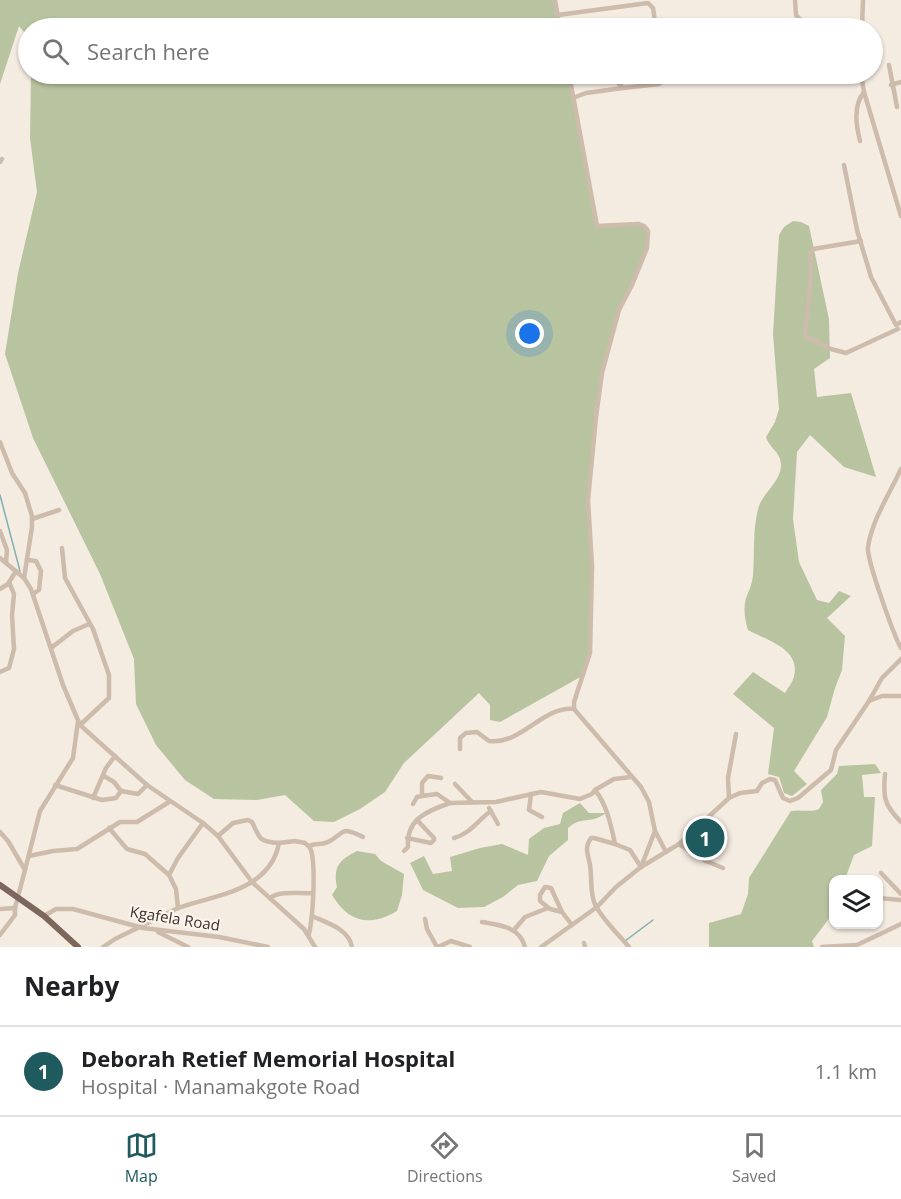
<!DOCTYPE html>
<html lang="en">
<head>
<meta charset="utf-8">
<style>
	body { margin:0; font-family:"Open Sans",sans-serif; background:#f2f2f2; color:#202124 }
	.controls { position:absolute; right:18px; bottom:18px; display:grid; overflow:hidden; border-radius:12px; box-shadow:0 2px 4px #0004 }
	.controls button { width:54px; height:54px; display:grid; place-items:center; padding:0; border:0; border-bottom:2px solid #e0e0e0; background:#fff; color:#202124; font:30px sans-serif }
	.you { position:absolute; left:530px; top:334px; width:21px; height:21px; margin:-15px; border:4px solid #fff; border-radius:50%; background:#1a73e8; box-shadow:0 0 0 9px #1a73e833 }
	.badge { display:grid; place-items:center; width:39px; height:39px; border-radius:50%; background:#1f5a5e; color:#fff; font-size:20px; font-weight:700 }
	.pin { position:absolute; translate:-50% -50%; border:3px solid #fff; box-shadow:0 2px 6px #0006 }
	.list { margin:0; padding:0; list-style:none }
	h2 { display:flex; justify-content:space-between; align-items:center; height:78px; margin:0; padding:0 24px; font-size:26px }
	h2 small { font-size:20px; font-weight:400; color:#757577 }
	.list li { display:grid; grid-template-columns:39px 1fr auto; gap:18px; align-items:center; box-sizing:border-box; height:90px; padding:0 24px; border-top:2px solid #e0e0e0 }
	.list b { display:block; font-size:22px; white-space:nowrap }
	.list p { margin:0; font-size:20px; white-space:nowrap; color:#757577 }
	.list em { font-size:20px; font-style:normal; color:#757577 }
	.icon { flex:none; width:33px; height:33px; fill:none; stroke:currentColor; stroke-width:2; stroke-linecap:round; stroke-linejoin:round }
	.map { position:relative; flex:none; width:901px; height:947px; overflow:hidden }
	.search { position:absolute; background:#fff; box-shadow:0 2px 4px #0004; left:18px; right:18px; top:18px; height:66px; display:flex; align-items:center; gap:15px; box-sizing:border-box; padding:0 21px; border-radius:33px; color:#757577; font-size:22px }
	.sheet { height:168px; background:#fff }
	nav { display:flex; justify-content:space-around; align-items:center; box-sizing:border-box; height:84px; border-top:2px solid #e0e0e0; background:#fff; font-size:16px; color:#757577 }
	nav a { display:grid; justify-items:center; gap:3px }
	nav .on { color:#1f5a5e }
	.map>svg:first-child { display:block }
</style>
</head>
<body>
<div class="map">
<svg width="901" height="947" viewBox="0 0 901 947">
	<rect width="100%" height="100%" fill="#f4ebe1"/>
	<!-- green -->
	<g fill="#b8c4a0">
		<path d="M 0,0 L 555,0 L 560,28 L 28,28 L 28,37 L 19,26 L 0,84 Z"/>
		<path d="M 31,74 L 569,74 L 597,226 L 639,224 L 648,231 L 647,248 L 621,304 L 602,373 L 588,500 L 592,566 L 590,653 L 584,675 L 500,722 L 490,720 L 490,705 L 479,693 L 404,763 L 385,792 L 360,809 L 334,822 L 314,821 L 285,795 L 257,800 L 214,799 L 185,780 L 156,745 L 136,704 L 134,659 L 100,574 L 33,438 L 5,354 L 18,273 L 37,192 L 30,138 Z"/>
		<path d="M 793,221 L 801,222 L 809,226 L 829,319 L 830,358 L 814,369 L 817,397 L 851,393 L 876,477 L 844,467 L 810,435 L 797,452 L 793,519 L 799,562 L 817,600 L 829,603 L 839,591 L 851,596 L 827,618 L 845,636 L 842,670 L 835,688 L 827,717 L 794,771 L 807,784 L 792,796 L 784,793 L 779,777 L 768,774 L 774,728 L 733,694 L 753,672 L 785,693 C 788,688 793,682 794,676 C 801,649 766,640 748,630 C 745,620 743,609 746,598 C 749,591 752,584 753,576 C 755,552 752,529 759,506 C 764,492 781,481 781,465 C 781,452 769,448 766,437 L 775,422 L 779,409 L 773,334 L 779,235 L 784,227 Z"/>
		<path d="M 875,764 L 881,773 L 862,775 L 864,797 L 875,797 L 872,846 L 854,855 L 845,879 L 834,880 L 833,909 L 831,916 L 812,941 L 814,947 L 709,947 L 709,923 L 741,914 L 748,894 L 749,878 L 791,811 C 802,809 809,813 819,809 L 823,802 L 821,790 L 837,774 L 839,766 Z"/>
		<path d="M 580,803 L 589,813 L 606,813 C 590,825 583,815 568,828 L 568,840 L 549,856 L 537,881 L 518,885 L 503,897 L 484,907 L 458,908 L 423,890 L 410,863 L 424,856 L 433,874 L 452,871 L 450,857 L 480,848 L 502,844 L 528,855 L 529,839 L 544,828 L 560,824 L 563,813 Z"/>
		<path d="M 357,851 L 375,854 L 381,861 L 404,874 L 402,895 L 397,911 C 370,927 349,923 332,895 L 337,887 C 333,867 339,860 357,851 Z"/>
	</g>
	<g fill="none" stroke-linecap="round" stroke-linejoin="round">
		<!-- stream -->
		<g stroke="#7fb0b2" stroke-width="1.5">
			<path d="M 0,495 L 20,571"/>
			<path d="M 625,941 L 653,920"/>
		</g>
		<!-- minor -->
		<g stroke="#cdbbac" stroke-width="4.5">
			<path d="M 555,0 L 560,28"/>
			<path d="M 795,0 L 796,15 L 809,28"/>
			<path d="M 558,15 L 648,3 L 653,8 L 656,28"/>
			<path d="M 862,28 L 863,0"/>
			<path d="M 889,65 L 897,107"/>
			<path d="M 569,74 L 597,226 L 639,224 L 644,226 L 648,231 L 647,248 L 632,285 L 619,310 L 602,373 L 596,417 L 588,500 L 592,566 L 590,653 L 574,702 L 574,709 L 641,787 L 649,802 L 655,831 L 641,867"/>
			<path d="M 610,74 L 623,88 L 659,84 L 665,79 L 664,74"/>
			<path d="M 861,74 L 864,92 L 901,216"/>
			<path d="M 891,85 L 901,82"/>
			<path d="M 573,98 L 586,93 L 623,88"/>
			<path d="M 860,141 C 856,125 853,106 864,92"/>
			<path d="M 0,162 L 2,159"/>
			<path d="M 844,165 L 857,230 L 871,277 L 896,325 L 901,322"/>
			<path d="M 861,241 L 813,249 L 811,251 L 810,286 L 805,336 L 831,349 L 846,353 L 898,329"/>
			<path d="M 0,442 L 12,473 L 25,493 L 32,516 L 32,527 L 24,578"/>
			<path d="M 901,469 C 890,493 872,520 868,547 C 866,558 894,636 901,648"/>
			<path d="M 32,519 L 59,510"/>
			<path d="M 0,531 L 7,550 L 6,562"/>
			<path d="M 62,548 L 65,578 L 93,629 L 109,675 L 109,698 L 80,725"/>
			<path d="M 0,558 L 24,578 L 31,589 L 63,685 L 80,725 L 147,785 L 203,823 L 218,836 L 252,882 L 304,929 L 315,947"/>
			<path d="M 27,560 L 36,561 L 41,571 L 39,590 L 33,594"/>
			<path d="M 0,589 L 8,584 L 16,571"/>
			<path d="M 51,648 L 73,631 L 89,624"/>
			<path d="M 0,672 L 9,668 L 14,649 L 12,615 L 14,594 L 9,582"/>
			<path d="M 869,701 L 882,678 L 901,659"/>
			<path d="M 460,749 L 460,738 L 466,733 L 477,732 L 489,741 C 522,745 542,706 574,709"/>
			<path d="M 885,774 C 883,797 884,805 901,822"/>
			<path d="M 104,776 L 114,782 L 121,791 L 138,794 L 147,785"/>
			<path d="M 441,778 L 428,776 L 422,783 L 422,796 L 437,794 L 450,803 L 496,802 L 541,792 L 580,799 L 592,794 L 595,790 L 614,779 L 631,777"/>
			<path d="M 455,784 L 472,802"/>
			<path d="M 55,785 L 102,800 L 116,798 L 121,791"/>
			<path d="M 595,790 C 607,805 611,825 615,844 L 630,850 L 641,867"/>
			<path d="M 531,794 L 529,810 L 542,817"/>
			<path d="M 93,798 L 106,768 L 115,756"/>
			<path d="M 729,798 L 728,778 L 736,734"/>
			<path d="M 413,804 L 417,797 L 422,796"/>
			<path d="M 489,808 L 498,824"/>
			<path d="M 203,823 L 178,858 L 169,875 L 176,889 L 178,908 C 215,895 270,891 279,843 L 295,841 L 305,843 C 308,846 310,846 311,850 C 316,867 313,917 309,934"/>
			<path d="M 109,828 L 127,849 L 145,854 L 169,875"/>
			<path d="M 655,831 L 666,852"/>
			<path d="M 0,832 L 8,841 L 25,870 L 15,908 L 15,915 L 0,935"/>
			<path d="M 218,836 L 233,823 L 248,820 L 252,822 C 260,838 258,842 279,843"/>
			<path d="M 407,838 L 431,843 L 434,840 L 434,838 L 417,820"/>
			<path d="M 454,838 C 470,834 478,820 491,811"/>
			<path d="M 615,844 L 594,838 L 591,838 C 584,848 588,854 590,865 C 592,877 590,890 594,902 C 599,916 619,935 629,947"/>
			<path d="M 679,844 L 706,861 L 723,868"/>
			<path d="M 309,846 C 315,843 322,845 328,842 C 346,833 339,825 363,837"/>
			<path d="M 404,851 L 408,847 C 406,819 427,811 450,803"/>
			<path d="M 29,856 L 53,851 L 77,849 L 120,822 L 137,822 L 169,802"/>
			<path d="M 25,870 L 40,811 L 73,758 L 78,721"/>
			<path d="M 881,873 L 901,894"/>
			<path d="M 270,898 C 281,890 299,894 313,893"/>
			<path d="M 878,898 L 901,900"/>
			<path d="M 0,909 L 15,908"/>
			<path d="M 562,912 L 550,909 L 540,901 L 540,895 L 545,887 L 551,888 L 562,912 L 572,925"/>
			<path d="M 44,916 L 56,909 L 73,909 L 143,928 L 219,937 L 268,947"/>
			<path d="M 312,916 C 327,923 349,929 352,947"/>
			<path d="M 425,919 L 427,929 L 437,947"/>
			<path d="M 482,922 C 500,925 520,927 525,947"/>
			<path d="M 514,930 L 525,917 L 548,908"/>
			<path d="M 158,932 L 188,947"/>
			<path d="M 584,943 L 585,947"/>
			<path d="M 103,947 L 115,939 L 178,908"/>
			<path d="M 438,947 L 451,941 L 470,947"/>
			<path d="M 541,947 L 597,907 L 616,887 L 641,867 L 679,844 L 729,798 L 740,793 L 757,791 L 762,783 L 770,779 L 775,780 L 783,798 L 790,801 L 798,798 L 831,770 L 836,750 L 869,701 L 882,696 L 901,696"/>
			<path d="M 822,947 L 857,945 L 901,924"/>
		</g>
		<!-- major -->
		<path stroke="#7d675c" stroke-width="6" d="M 0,885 L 44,916 L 78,947"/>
	</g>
	<g text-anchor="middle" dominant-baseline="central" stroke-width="4.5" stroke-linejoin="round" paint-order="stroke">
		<!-- street labels -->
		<g font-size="15" fill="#3b302b" stroke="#fbf5ee">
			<text transform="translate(175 918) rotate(9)">Kgafela Road</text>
		</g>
	</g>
</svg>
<div class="controls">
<button><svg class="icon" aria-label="layers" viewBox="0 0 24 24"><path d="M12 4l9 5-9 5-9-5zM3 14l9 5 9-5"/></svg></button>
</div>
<div class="you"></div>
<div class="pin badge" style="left:705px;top:838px">1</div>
<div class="search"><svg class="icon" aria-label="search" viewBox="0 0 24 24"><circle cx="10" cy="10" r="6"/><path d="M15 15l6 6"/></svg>Search here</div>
</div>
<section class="sheet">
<h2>Nearby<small></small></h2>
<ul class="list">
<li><span class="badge">1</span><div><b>Deborah Retief Memorial Hospital</b><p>Hospital · Manamakgote Road</p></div><em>1.1 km</em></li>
</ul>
</section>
<nav>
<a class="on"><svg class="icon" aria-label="map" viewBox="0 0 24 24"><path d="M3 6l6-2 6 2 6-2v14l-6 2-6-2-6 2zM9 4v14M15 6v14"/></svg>Map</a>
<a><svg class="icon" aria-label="directions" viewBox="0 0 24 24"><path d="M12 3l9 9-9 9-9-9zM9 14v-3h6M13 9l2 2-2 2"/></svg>Directions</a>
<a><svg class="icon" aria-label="saved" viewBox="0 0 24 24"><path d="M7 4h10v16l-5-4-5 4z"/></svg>Saved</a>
</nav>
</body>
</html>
